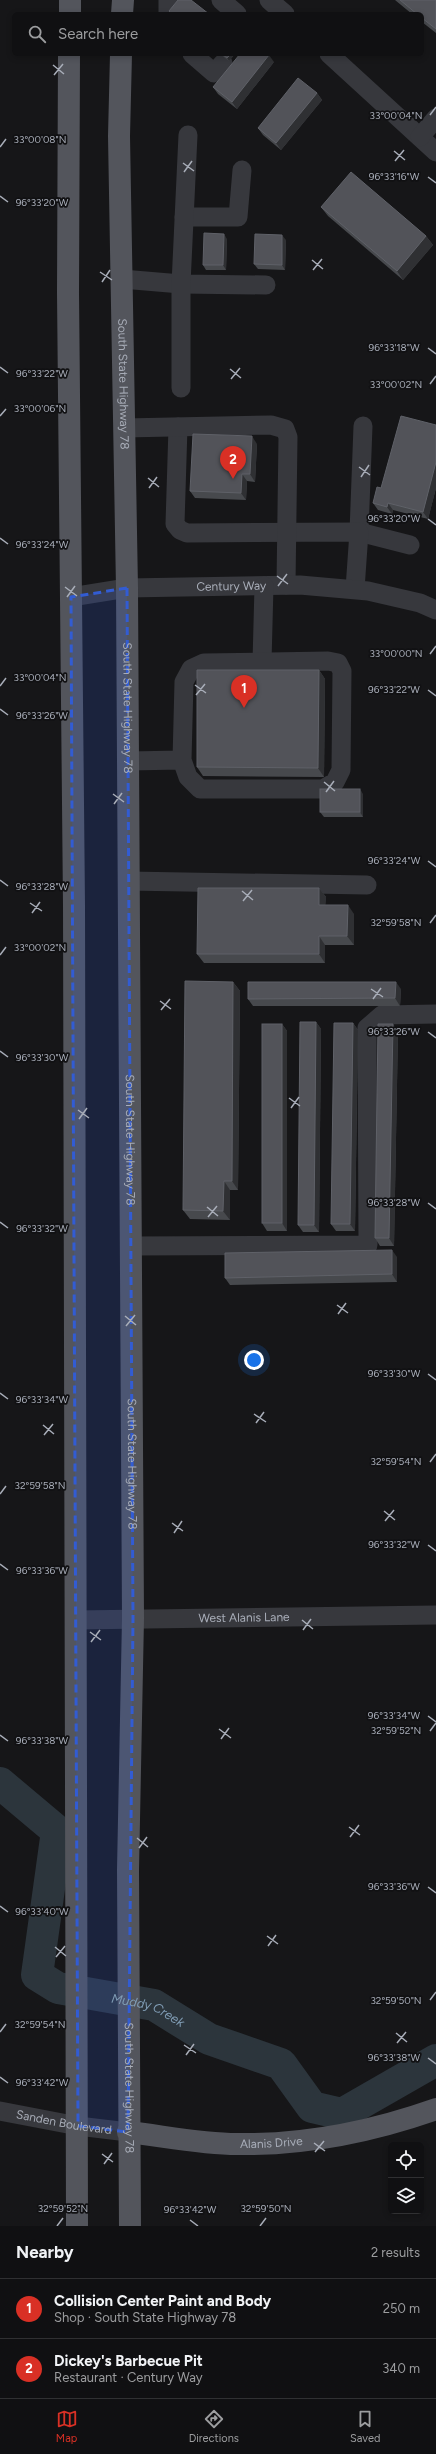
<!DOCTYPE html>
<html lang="en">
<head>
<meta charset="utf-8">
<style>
	body { margin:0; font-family:Figtree,sans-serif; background:#1e1e20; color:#f1f3f6 }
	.controls { position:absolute; right:12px; bottom:12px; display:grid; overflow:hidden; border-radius:6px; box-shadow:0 2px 6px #0003 }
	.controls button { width:36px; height:36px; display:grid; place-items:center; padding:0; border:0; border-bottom:1px solid #303032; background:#101012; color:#f1f3f6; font:20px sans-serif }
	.you { position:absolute; left:254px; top:1360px; width:14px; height:14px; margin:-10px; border:3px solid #fff; border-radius:50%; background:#1a73e8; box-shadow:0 0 0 6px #1a73e833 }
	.badge { display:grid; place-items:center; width:26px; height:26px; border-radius:50%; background:#d93025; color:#fff; font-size:13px; font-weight:700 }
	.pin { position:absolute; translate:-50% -33px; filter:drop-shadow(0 1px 2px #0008) }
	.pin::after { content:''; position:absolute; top:21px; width:14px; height:12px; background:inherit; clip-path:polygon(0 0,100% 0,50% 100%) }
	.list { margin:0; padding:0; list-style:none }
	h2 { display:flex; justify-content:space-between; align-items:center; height:52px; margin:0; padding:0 16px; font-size:17px }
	h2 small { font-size:13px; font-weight:400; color:#9c9d9f }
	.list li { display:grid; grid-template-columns:26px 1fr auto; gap:12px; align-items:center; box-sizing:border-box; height:60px; padding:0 16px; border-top:1px solid #303032 }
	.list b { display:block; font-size:15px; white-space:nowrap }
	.list p { margin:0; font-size:13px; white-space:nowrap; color:#9c9d9f }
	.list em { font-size:13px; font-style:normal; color:#9c9d9f }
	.icon { flex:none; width:22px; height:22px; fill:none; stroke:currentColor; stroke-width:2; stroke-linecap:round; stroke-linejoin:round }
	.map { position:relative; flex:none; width:436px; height:2226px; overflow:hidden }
	.search { position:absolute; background:#101012; box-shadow:0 2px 6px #0003; left:12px; right:12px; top:12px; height:44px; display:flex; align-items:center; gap:10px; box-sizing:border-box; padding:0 14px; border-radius:6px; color:#9c9d9f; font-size:15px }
	.sheet { height:172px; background:#101012 }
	nav { display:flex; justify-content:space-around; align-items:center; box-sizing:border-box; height:56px; border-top:1px solid #303032; background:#101012; font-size:11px; color:#9c9d9f }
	nav a { display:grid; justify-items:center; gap:2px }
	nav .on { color:#d93025 }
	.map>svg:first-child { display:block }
</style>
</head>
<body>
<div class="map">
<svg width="436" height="2226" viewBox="0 0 436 2226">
	<rect width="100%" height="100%" fill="#161618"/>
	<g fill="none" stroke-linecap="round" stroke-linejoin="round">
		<!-- river -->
		<path stroke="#2c353c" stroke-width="32" id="s1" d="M 0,1783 L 57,1831 L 37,1975 L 58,1988 L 154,2005 L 209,2039 L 281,2064 L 312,2107 L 342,2114 L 436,2060"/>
		<!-- minor -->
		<g stroke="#37383d" stroke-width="19">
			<path d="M 221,0 L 237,14"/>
			<path d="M 269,0 L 285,14"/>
			<path d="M 168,14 L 168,0"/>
			<path d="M 192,54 L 214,73 L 223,63"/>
			<path d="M 329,54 L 436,152"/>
			<path d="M 420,137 L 436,118"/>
			<path d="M 184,217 L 238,217 L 242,170"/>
			<path d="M 122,279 L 181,284 L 266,285"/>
			<path d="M 181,388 L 181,284 L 188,135"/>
			<path d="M 363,426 L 359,532 L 410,545"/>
			<path d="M 178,427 L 175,524 L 180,530 L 187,533 L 359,532 L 355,589"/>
			<path d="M 124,428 L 271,425 L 285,429 L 288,437 L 286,585"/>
			<path id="s2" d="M 71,597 L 127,588 L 300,585 L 368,591 L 420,603 L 436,610"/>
			<path d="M 262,662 L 264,586"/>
			<path d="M 128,761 L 182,760 L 184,682 L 191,669 L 204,663 L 328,661 L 338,663 L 342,671 L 341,770 L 335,782 L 323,789 L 200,789 L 188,777 L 182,760"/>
			<path d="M 128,881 L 367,885"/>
			<path d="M 130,1246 L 368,1245 L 367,1028 L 382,1015 L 436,1014"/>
			<path id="s3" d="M 75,1620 L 436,1615"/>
			<path id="s4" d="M 0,2111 L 78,2126 L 128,2132"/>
		</g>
		<!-- major -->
		<g stroke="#53555c" stroke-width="22">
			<path d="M 70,14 L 70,0"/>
			<path d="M 122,14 L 123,0"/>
			<path d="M 69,54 L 68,293 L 74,905 L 77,2226"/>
			<path id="s5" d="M 121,54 L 119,136 L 127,588 L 133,1618 L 128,1870 L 130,2226"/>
			<path id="s6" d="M 128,2132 C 163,2136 201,2144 237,2144 C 305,2145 371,2132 436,2109"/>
		</g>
	</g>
	<!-- wall -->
	<g fill="#47494d">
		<path d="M 395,0 L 436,0 L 436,33 L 422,22 L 422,14 L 412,14 Z"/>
		<path d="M 220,54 L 235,54 L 229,61 Z"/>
		<path d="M 274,62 L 237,109 L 218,94 L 213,87 Z"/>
		<path d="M 317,93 L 322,100 L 281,150 L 263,135 L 258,128 Z"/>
		<path d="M 321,207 L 426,236 L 433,245 L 403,280 L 328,216 Z"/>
		<path d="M 227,239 L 226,270 L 206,270 L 203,265 Z"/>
		<path d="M 286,240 L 285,270 L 258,269 L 254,264 Z"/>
		<path d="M 436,425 L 436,488 L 428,519 L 393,510 L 392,514 L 378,510 L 373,503 L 381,488 Z"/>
		<path d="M 257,444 L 255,482 L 247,481 L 246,500 L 195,498 L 190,491 Z"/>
		<path d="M 319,670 L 325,679 L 324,777 L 203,776 L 197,767 Z"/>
		<path d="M 363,794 L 363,817 L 324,817 L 320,812 Z"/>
		<path d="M 319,888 L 326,897 L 325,905 L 354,914 L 354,945 L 325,945 L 325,963 L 204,963 L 197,954 Z"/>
		<path d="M 233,982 L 240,991 L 238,1190 L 230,1190 L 230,1220 L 190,1219 L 183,1210 Z"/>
		<path d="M 401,989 L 400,1006 L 253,1006 L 248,999 Z"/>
		<path d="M 316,1022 L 321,1029 L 319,1232 L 303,1232 L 298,1225 Z"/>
		<path d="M 353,1023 L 358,1030 L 355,1231 L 336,1231 L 331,1224 Z"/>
		<path d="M 282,1024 L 287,1031 L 287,1231 L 267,1231 L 262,1223 Z"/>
		<path d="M 398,1031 L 394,1246 L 380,1246 L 375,1238 Z"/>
		<path d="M 397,1257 L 397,1282 L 230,1285 L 225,1278 Z"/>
	</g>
	<!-- shaded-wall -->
	<g fill="#2f3033">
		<path d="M 231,54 L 235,54 L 229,61 L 227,58 Z"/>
		<path d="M 269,55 L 274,62 L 237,109 L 232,102 Z"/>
		<path d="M 317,93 L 322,100 L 281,150 L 276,143 Z"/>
		<path d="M 224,234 L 227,239 L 226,270 L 223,265 Z"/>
		<path d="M 282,235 L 286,240 L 285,270 L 282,265 Z"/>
		<path d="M 426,236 L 433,245 L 403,280 L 397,271 Z"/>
		<path d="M 252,436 L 257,444 L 255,482 L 250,474 Z"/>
		<path d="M 436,462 L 436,488 L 428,519 L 423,512 Z"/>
		<path d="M 242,474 L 247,481 L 246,500 L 241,493 Z"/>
		<path d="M 388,503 L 393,510 L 392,514 L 387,507 Z"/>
		<path d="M 319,670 L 325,679 L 324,777 L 318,768 Z"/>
		<path d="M 360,789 L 363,794 L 363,817 L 360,812 Z"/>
		<path d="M 319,888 L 326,897 L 325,914 L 319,905 Z"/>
		<path d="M 348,905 L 354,914 L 354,945 L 347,936 Z"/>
		<path d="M 319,936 L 325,945 L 325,963 L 319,954 Z"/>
		<path d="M 233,982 L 240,991 L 238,1190 L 232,1181 Z"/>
		<path d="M 396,982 L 401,989 L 400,1006 L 395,998 Z"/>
		<path d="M 316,1022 L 321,1029 L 319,1232 L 314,1225 Z"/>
		<path d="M 353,1023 L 358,1030 L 355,1231 L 350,1224 Z"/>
		<path d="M 282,1024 L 287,1031 L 287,1231 L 282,1223 Z"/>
		<path d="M 393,1024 L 398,1031 L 394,1246 L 389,1238 Z"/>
		<path d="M 224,1181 L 230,1190 L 230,1220 L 223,1211 Z"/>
		<path d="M 392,1250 L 397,1257 L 397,1282 L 392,1274 Z"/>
	</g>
	<!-- building -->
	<g fill="#525359" stroke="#5f6168">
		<path d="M 178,0 L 191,0 L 209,14 L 172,14 L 169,11 Z"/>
		<path d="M 400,0 L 436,0 L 436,29 L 422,18 L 422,14 L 417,14 Z"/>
		<path d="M 222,54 L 231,54 L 227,58 Z"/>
		<path d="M 240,54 L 269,54 L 269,55 L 232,102 L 213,87 Z"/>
		<path d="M 298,78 L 317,93 L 276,143 L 258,128 Z"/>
		<path d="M 351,172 L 426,236 L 397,271 L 321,207 Z"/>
		<path d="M 204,233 L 224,234 L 223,265 L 203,265 Z"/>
		<path d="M 255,234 L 282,235 L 282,265 L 254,264 Z"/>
		<path d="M 401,416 L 436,425 L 436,462 L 423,512 L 388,503 L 387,507 L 373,503 L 377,487 L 381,488 Z"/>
		<path d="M 193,434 L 252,436 L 250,474 L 242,474 L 241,493 L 190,491 Z"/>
		<path d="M 197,670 L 319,670 L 318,768 L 197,767 Z"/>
		<rect x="320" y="789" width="40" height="23"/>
		<path d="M 198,888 L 319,888 L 319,905 L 348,905 L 347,936 L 319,936 L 319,954 L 197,954 Z"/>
		<path d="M 185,981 L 233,982 L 232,1181 L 224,1181 L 223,1211 L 183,1210 Z"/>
		<path d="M 248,982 L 396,982 L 395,998 L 248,999 Z"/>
		<path d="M 300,1022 L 316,1022 L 314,1225 L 298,1225 Z"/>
		<path d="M 334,1023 L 353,1023 L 350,1224 L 331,1224 Z"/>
		<rect x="262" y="1024" width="20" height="199"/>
		<path d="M 378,1024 L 393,1024 L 389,1238 L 375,1238 Z"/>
		<path d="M 392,1250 L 392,1274 L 225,1278 L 225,1253 Z"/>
	</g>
	<!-- marked area -->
	<path fill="#325cd3" fill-opacity="0.2" stroke="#325cd3" stroke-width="3" stroke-dasharray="8 5" stroke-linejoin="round" d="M 127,588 L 133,1618 L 128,2132 L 78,2126 L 71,597 Z"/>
	<!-- ticks -->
	<path fill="none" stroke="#a8adb8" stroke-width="1.5" d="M 53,65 L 64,74M 54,75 L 63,64M 430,115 L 436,107M 0,147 L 6,139M 394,151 L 405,160M 395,161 L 404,150M 183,163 L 194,171M 184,172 L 192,161M 428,177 L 436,183M 0,196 L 8,202M 312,260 L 323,269M 313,270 L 322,259M 100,272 L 112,280M 102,282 L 110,270M 428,348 L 436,354M 0,367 L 8,373M 230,369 L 241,378M 231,379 L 240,368M 430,384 L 436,376M 0,416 L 6,409M 359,467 L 370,475M 361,477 L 369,465M 148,478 L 159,487M 149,488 L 157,477M 428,519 L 436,525M 0,538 L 8,544M 277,576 L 288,584M 278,586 L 287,574M 65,587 L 77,596M 67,597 L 75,586M 430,654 L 436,646M 195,685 L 206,693M 0,686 L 6,678M 428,690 L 436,696M 196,695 L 205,684M 0,709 L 8,715M 324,782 L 335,791M 326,792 L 334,781M 113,794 L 124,802M 114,804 L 122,793M 428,861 L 436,867M 0,880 L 8,886M 242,891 L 253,900M 243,901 L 252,890M 30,903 L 42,911M 32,913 L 40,902M 430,923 L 436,915M 0,955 L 6,947M 371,989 L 383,997M 373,999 L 381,988M 160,1001 L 171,1009M 161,1010 L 170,999M 428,1032 L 436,1038M 0,1051 L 8,1057M 289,1098 L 300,1106M 291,1108 L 299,1097M 78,1110 L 89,1118M 79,1119 L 87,1108M 428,1203 L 436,1209M 207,1207 L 218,1216M 208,1217 L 217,1206M 0,1222 L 8,1228M 337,1305 L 348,1313M 338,1314 L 346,1303M 125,1316 L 136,1325M 126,1326 L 135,1315M 428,1374 L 436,1380M 0,1393 L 8,1399M 254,1414 L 266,1422M 256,1423 L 264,1412M 43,1425 L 54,1434M 44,1435 L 53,1424M 430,1462 L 436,1454M 0,1494 L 6,1486M 384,1511 L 395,1520M 385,1521 L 394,1510M 172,1523 L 183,1531M 174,1533 L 182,1521M 428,1545 L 436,1551M 0,1564 L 8,1570M 302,1620 L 313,1629M 303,1630 L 311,1619M 90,1632 L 101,1640M 91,1642 L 100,1630M 428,1716 L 436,1722M 219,1729 L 231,1738M 430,1731 L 436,1723M 0,1735 L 8,1741M 221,1739 L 229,1728M 349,1827 L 360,1835M 350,1837 L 359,1825M 137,1838 L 148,1847M 139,1848 L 147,1837M 428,1887 L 436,1893M 0,1906 L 8,1912M 267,1936 L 278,1944M 268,1946 L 276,1935M 55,1947 L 66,1956M 56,1957 L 65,1946M 430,2000 L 436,1992M 0,2032 L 6,2024M 396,2033 L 407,2042M 397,2043 L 406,2032M 184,2045 L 196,2053M 186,2055 L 194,2044M 428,2058 L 436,2064M 0,2077 L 8,2083M 314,2143 L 325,2151M 315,2152 L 324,2141M 102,2154 L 113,2162M 104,2164 L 112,2153M 190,2220 L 198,2226M 57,2226 L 63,2218M 260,2226 L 266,2218"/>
	<g text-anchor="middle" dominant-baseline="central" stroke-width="3.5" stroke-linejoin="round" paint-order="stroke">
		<!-- street labels -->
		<g font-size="12" fill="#a8adb8" stroke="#111113">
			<text stroke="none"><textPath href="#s5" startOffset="330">South State Highway 78</textPath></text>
			<text stroke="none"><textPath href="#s2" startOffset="161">Century Way</textPath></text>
			<text stroke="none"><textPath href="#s5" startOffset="654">South State Highway 78</textPath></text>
			<text stroke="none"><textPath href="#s5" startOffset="1086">South State Highway 78</textPath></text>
			<text stroke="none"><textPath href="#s5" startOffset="1410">South State Highway 78</textPath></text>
			<text stroke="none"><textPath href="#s3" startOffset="169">West Alanis Lane</textPath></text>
			<text stroke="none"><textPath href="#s5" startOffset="2034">South State Highway 78</textPath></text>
			<text stroke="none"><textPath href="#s4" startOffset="65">Sanden Boulevard</textPath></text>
			<text stroke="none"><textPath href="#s6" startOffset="144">Alanis Drive</textPath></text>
		</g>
		<!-- water labels -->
		<g font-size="13" font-style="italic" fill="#7f9bb3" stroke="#111113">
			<text stroke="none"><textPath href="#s1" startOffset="338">Muddy Creek</textPath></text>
		</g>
	</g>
	<g font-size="10" text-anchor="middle" fill="#a8adb8" stroke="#111113" stroke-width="3.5" stroke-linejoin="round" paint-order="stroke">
		<text x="396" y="119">33°00'04"N</text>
		<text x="40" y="143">33°00'08"N</text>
		<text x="394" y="180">96°33'16"W</text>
		<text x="42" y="206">96°33'20"W</text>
		<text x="394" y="351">96°33'18"W</text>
		<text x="42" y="377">96°33'22"W</text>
		<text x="396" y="388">33°00'02"N</text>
		<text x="40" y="412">33°00'06"N</text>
		<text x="394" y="522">96°33'20"W</text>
		<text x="42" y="548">96°33'24"W</text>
		<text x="396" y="657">33°00'00"N</text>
		<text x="40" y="681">33°00'04"N</text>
		<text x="394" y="693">96°33'22"W</text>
		<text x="42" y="719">96°33'26"W</text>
		<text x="394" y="864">96°33'24"W</text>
		<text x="42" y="890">96°33'28"W</text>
		<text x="396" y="926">32°59'58"N</text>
		<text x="40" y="951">33°00'02"N</text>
		<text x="394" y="1035">96°33'26"W</text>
		<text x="42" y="1061">96°33'30"W</text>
		<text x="394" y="1206">96°33'28"W</text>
		<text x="42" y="1232">96°33'32"W</text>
		<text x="394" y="1377">96°33'30"W</text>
		<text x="42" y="1403">96°33'34"W</text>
		<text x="396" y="1465">32°59'54"N</text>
		<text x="40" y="1489">32°59'58"N</text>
		<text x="394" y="1548">96°33'32"W</text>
		<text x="42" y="1574">96°33'36"W</text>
		<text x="394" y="1719">96°33'34"W</text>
		<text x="396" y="1734">32°59'52"N</text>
		<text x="42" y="1744">96°33'38"W</text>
		<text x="394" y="1890">96°33'36"W</text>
		<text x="42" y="1915">96°33'40"W</text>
		<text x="396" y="2004">32°59'50"N</text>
		<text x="40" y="2028">32°59'54"N</text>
		<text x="394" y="2061">96°33'38"W</text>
		<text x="42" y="2086">96°33'42"W</text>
		<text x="63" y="2212">32°59'52"N</text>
		<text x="266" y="2212">32°59'50"N</text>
		<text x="190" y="2213">96°33'42"W</text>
	</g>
</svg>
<div class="controls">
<button><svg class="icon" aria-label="locate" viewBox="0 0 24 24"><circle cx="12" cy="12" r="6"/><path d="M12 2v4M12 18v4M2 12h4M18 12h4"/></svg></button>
<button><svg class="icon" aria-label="layers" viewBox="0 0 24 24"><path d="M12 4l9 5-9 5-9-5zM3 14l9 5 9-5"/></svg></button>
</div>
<div class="you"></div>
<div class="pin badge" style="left:244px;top:708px">1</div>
<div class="pin badge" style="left:233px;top:479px">2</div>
<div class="search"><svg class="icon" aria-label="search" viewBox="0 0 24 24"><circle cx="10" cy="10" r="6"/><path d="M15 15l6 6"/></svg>Search here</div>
</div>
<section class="sheet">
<h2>Nearby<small>2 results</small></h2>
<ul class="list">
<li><span class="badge">1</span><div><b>Collision Center Paint and Body</b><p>Shop · South State Highway 78</p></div><em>250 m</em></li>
<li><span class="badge">2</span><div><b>Dickey's Barbecue Pit</b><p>Restaurant · Century Way</p></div><em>340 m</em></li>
</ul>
</section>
<nav>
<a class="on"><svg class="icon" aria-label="map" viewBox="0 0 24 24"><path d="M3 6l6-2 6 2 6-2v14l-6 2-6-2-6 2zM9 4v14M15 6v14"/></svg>Map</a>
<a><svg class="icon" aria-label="directions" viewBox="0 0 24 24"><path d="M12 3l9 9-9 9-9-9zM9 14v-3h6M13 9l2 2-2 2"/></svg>Directions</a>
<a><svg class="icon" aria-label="saved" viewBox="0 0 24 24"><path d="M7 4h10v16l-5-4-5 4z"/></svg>Saved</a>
</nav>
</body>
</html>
